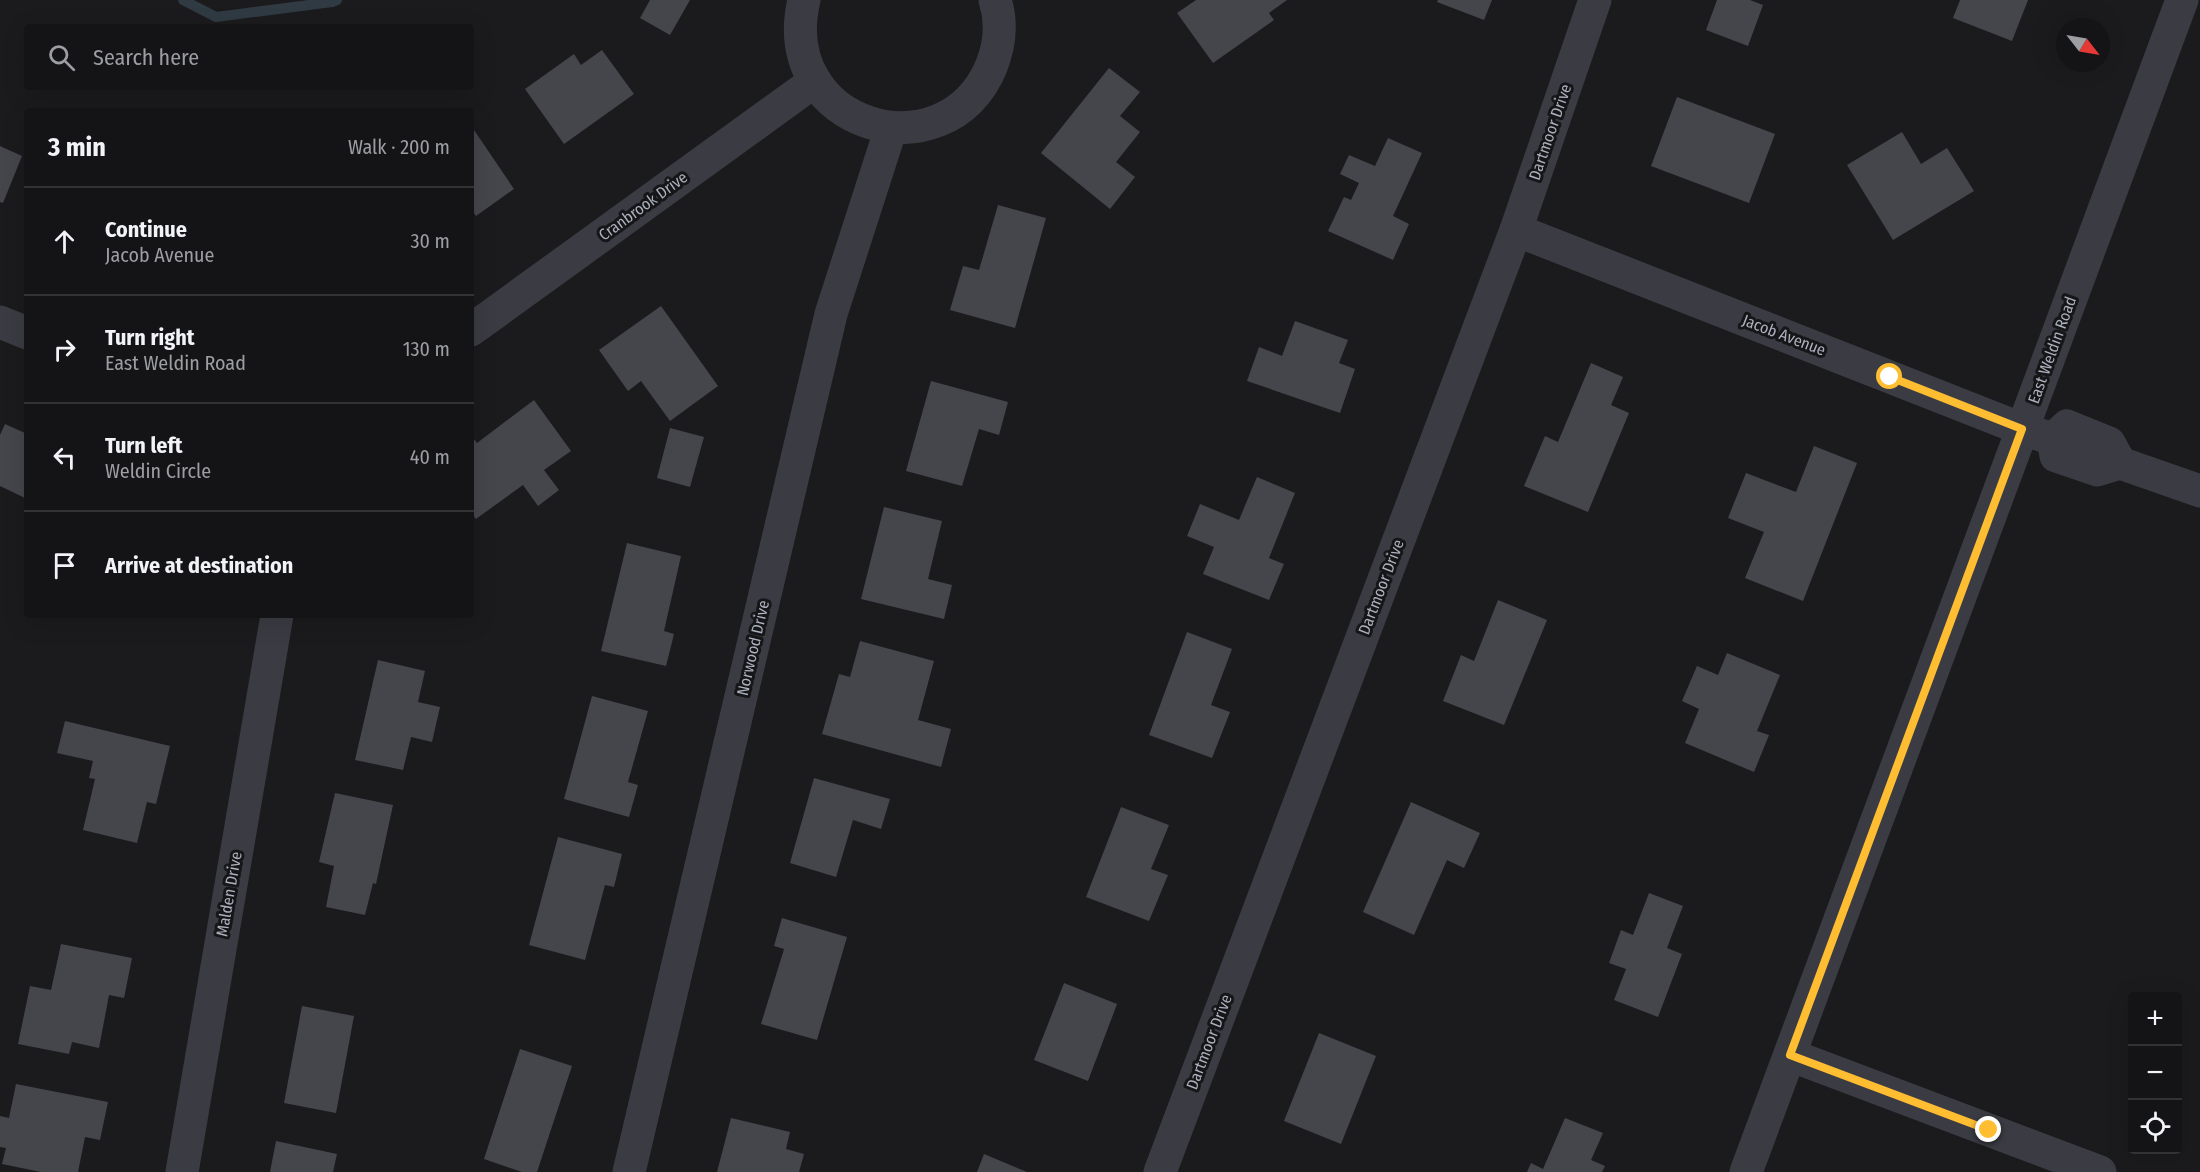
<!DOCTYPE html>
<html lang="en">
<head>
<meta charset="utf-8">
<style>
	body { margin:0; font-family:"Fira Sans Condensed",sans-serif; background:#1d1d1f; color:#f1f3f6 }
	.controls { position:absolute; right:18px; bottom:18px; display:grid; overflow:hidden; border-radius:6px; box-shadow:0 6px 24px #0002 }
	.controls button { width:54px; height:54px; display:grid; place-items:center; padding:0; border:0; border-bottom:2px solid #333335; background:#141416; color:#f1f3f6; font:30px sans-serif }
	.compass { position:absolute; left:2056px; top:18px; width:54px; height:54px; border-radius:50%; background:#141416; box-shadow:0 6px 24px #0002; rotate:121deg }
	.stop { position:absolute; width:18px; height:18px; margin:-14px; border:4px solid #ffbd31; border-radius:50%; background:#fff }
	.stop.end { background:#ffbd31; border-color:#fff; box-shadow:0 2px 6px #0008 }
	.list { margin:0; padding:0; list-style:none }
	h2 { display:flex; justify-content:space-between; align-items:center; height:78px; margin:0; padding:0 24px; font-size:26px }
	h2 small { font-size:20px; font-weight:400; color:#9d9ea1 }
	.list li { display:grid; grid-template-columns:39px 1fr auto; gap:18px; align-items:center; box-sizing:border-box; height:108px; padding:0 24px; border-top:2px solid #333335 }
	.list b { display:block; font-size:22px; white-space:nowrap }
	.list p { margin:0; font-size:20px; white-space:nowrap; color:#9d9ea1 }
	.list em { font-size:20px; font-style:normal; color:#9d9ea1 }
	.icon { flex:none; width:33px; height:33px; fill:none; stroke:currentColor; stroke-width:2; stroke-linecap:round; stroke-linejoin:round }
	.map { position:relative; flex:none; width:2200px; height:1172px; overflow:hidden }
	.search { position:absolute; background:#141416; box-shadow:0 6px 24px #0002; left:24px; top:24px; width:450px; height:66px; display:flex; align-items:center; gap:15px; box-sizing:border-box; padding:0 21px; border-radius:6px; color:#9d9ea1; font-size:22px }
	.panel { position:absolute; background:#141416; box-shadow:0 6px 24px #0002; left:24px; top:108px; width:450px; height:510px; border-radius:6px }
	.map>svg:first-child { display:block }
</style>
</head>
<body>
<div class="map">
<svg width="2200" height="1172" viewBox="0 0 2200 1172">
	<rect width="100%" height="100%" fill="#1b1b1d"/>
	<g fill="none" stroke-linecap="round" stroke-linejoin="round">
		<!-- stream -->
		<path stroke="#2f3a43" stroke-width="10" d="M 183,0 L 216,17 L 332,2 L 337,0"/>
	</g>
	<!-- building -->
	<g fill="#45464b">
		<path d="M 650,0 L 690,0 L 670,35 L 640,18 Z"/>
		<path d="M 1196,0 L 1287,0 L 1269,13 L 1274,20 L 1213,63 L 1177,13 Z"/>
		<path d="M 1438,0 L 1492,0 L 1484,20 L 1437,2 Z"/>
		<path d="M 1717,0 L 1750,0 L 1763,5 L 1748,46 L 1706,30 Z"/>
		<path d="M 1960,0 L 2028,0 L 2012,41 L 1953,18 Z"/>
		<path d="M 602,50 L 634,94 L 564,144 L 525,89 L 574,54 L 581,65 Z"/>
		<path d="M 1109,68 L 1140,92 L 1120,116 L 1140,132 L 1116,162 L 1135,177 L 1110,209 L 1041,153 Z"/>
		<path d="M 1677,97 L 1775,134 L 1749,203 L 1651,166 Z"/>
		<path d="M 474,130 L 514,189 L 476,216 L 471,209 L 471,132 Z"/>
		<path d="M 1902,132 L 1921,164 L 1947,148 L 1974,191 L 1893,240 L 1847,165 Z"/>
		<path d="M 1388,138 L 1422,153 L 1393,216 L 1409,224 L 1393,260 L 1328,231 L 1344,197 L 1351,200 L 1359,183 L 1340,174 L 1349,155 L 1375,166 Z"/>
		<path d="M 0,146 L 22,156 L 3,203 L 0,202 Z"/>
		<path d="M 998,205 L 1046,218 L 1015,328 L 950,310 L 963,266 L 979,270 Z"/>
		<path d="M 661,306 L 718,386 L 670,421 L 641,381 L 628,391 L 599,350 Z"/>
		<path d="M 1295,321 L 1348,340 L 1339,363 L 1355,369 L 1340,413 L 1247,381 L 1259,347 L 1282,356 Z"/>
		<path d="M 1591,363 L 1623,377 L 1611,405 L 1629,413 L 1588,512 L 1524,486 L 1545,436 L 1558,442 Z"/>
		<path d="M 931,381 L 1008,402 L 999,435 L 979,429 L 962,486 L 906,471 Z"/>
		<path d="M 534,400 L 571,451 L 544,470 L 559,490 L 538,506 L 523,485 L 476,519 L 471,513 L 471,435 L 477,443 Z"/>
		<path d="M 5,424 L 25,433 L 27,429 L 27,499 L 0,486 L 0,435 Z"/>
		<path d="M 670,428 L 704,437 L 690,487 L 657,478 Z"/>
		<path d="M 1814,446 L 1857,463 L 1803,601 L 1745,578 L 1764,532 L 1728,518 L 1746,473 L 1796,492 Z"/>
		<path d="M 1257,477 L 1295,493 L 1269,558 L 1284,564 L 1269,600 L 1203,574 L 1214,547 L 1187,536 L 1200,504 L 1239,520 Z"/>
		<path d="M 884,507 L 942,521 L 928,579 L 952,585 L 944,619 L 861,599 Z"/>
		<path d="M 627,543 L 681,556 L 664,631 L 674,634 L 666,666 L 601,651 Z"/>
		<path d="M 1498,600 L 1547,620 L 1504,725 L 1443,701 L 1461,655 L 1474,661 Z"/>
		<path d="M 1187,632 L 1232,649 L 1211,705 L 1230,712 L 1212,758 L 1149,735 Z"/>
		<path d="M 860,641 L 934,661 L 918,720 L 951,729 L 941,767 L 822,734 L 839,674 L 850,677 Z"/>
		<path d="M 1727,653 L 1780,675 L 1757,731 L 1769,735 L 1754,772 L 1685,743 L 1699,709 L 1682,701 L 1697,666 L 1718,675 Z"/>
		<path d="M 378,660 L 425,671 L 418,702 L 440,707 L 432,742 L 411,737 L 403,770 L 355,760 Z"/>
		<path d="M 592,696 L 648,711 L 628,782 L 638,785 L 629,817 L 564,799 Z"/>
		<path d="M 65,721 L 170,746 L 156,804 L 147,802 L 137,843 L 83,830 L 95,779 L 89,778 L 93,761 L 57,753 Z"/>
		<path d="M 814,778 L 890,799 L 881,829 L 853,820 L 836,877 L 790,863 Z"/>
		<path d="M 335,793 L 393,805 L 376,884 L 373,883 L 365,915 L 326,907 L 334,866 L 319,862 Z"/>
		<path d="M 1411,802 L 1480,833 L 1464,868 L 1447,860 L 1414,935 L 1363,912 Z"/>
		<path d="M 1121,807 L 1169,825 L 1151,869 L 1168,875 L 1149,921 L 1086,897 Z"/>
		<path d="M 558,837 L 622,854 L 614,887 L 605,885 L 585,960 L 529,945 Z"/>
		<path d="M 1649,893 L 1683,906 L 1667,948 L 1682,954 L 1658,1017 L 1614,1000 L 1626,969 L 1609,963 L 1621,930 L 1633,935 Z"/>
		<path d="M 782,918 L 847,937 L 817,1040 L 761,1024 L 784,949 L 774,946 Z"/>
		<path d="M 61,944 L 132,958 L 124,998 L 109,995 L 99,1048 L 72,1042 L 69,1054 L 18,1044 L 30,986 L 51,990 Z"/>
		<path d="M 1064,983 L 1117,1004 L 1088,1081 L 1034,1060 Z"/>
		<path d="M 302,1006 L 354,1016 L 336,1113 L 284,1103 Z"/>
		<path d="M 1319,1033 L 1376,1056 L 1341,1144 L 1284,1121 Z"/>
		<path d="M 520,1049 L 572,1066 L 537,1172 L 522,1172 L 484,1159 Z"/>
		<path d="M 16,1084 L 108,1102 L 100,1140 L 85,1137 L 78,1172 L 41,1172 L 2,1164 L 6,1148 L 0,1147 L 0,1116 L 9,1118 Z"/>
		<path d="M 731,1118 L 790,1132 L 786,1149 L 804,1154 L 799,1172 L 717,1172 Z"/>
		<path d="M 1565,1118 L 1603,1133 L 1591,1160 L 1605,1166 L 1602,1172 L 1527,1172 L 1531,1163 L 1543,1169 Z"/>
		<path d="M 276,1141 L 337,1154 L 333,1172 L 270,1172 Z"/>
		<path d="M 984,1154 L 1027,1172 L 977,1172 Z"/>
	</g>
	<g fill="none" stroke-linecap="round" stroke-linejoin="round">
		<!-- minor -->
		<g stroke="#3b3c43" stroke-width="33">
			<path d="M 804,0 C 774,128 945,176 991,67 C 1000,45 1002,22 995,0"/>
			<path d="M 1516,230 L 2022,429 L 2053,439"/>
			<path d="M 0,322 L 27,333"/>
			<path d="M 471,330 L 815,81"/>
			<path d="M 2053,439 L 2056,456 L 2097,470 L 2120,463 L 2200,491"/>
			<path d="M 2053,439 L 2067,426 L 2109,443 L 2120,463"/>
			<path d="M 1790,1055 L 2100,1172"/>
			<path d="M 182,1172 L 277,615"/>
			<path d="M 629,1172 L 831,314 L 891,128"/>
			<path d="M 1160,1172 L 1516,230 L 1595,0"/>
			<path d="M 1746,1172 L 2182,0"/>
		</g>
	</g>
	<g fill="none" stroke-linecap="round" stroke-linejoin="round">
		<!-- route -->
		<path stroke="#ffbd31" stroke-width="8" d="M 1890,377 L 2022,429 L 1790,1055 L 1989,1130"/>
	</g>
	<g text-anchor="middle" dominant-baseline="central" stroke-width="6" stroke-linejoin="round" paint-order="stroke">
		<!-- street labels -->
		<g font-size="16" fill="#acb1be" stroke="#161619">
			<text transform="translate(1550 132) rotate(-71)">Dartmoor Drive</text>
			<text transform="translate(643 206) rotate(-36)">Cranbrook Drive</text>
			<text transform="translate(1784 335) rotate(21)">Jacob Avenue</text>
			<text transform="translate(2052 350) rotate(-70)">East Weldin Road</text>
			<text transform="translate(1381 587) rotate(-69)">Dartmoor Drive</text>
			<text transform="translate(753 648) rotate(-77)">Norwood Drive</text>
			<text transform="translate(229 894) rotate(-80)">Malden Drive</text>
			<text transform="translate(1209 1042) rotate(-69)">Dartmoor Drive</text>
		</g>
	</g>
</svg>
<div class="controls">
<button>+</button>
<button>−</button>
<button><svg class="icon" aria-label="locate" viewBox="0 0 24 24"><circle cx="12" cy="12" r="6"/><path d="M12 2v4M12 18v4M2 12h4M18 12h4"/></svg></button>
</div>
<svg class="compass" viewBox="-18 -18 36 36"><path d="M0-13l5 13h-10z" fill="#e53935"/><path d="M0 13l5-13h-10z" fill="#9d9ea1"/></svg>
<div class="stop" style="left:1890px;top:377px"></div>
<div class="stop end" style="left:1989px;top:1130px"></div>
<div class="search"><svg class="icon" aria-label="search" viewBox="0 0 24 24"><circle cx="10" cy="10" r="6"/><path d="M15 15l6 6"/></svg>Search here</div>
<section class="panel">
<h2>3 min<small>Walk · 200 m</small></h2>
<ul class="list">
<li><svg class="icon" aria-label="ahead" viewBox="0 0 24 24"><path d="M12 20V5M6 11l6-6 6 6"/></svg><div><b>Continue</b><p>Jacob Avenue</p></div><em>30 m</em></li>
<li><svg class="icon" aria-label="right" viewBox="0 0 24 24"><path d="M7 20v-9h11M14 6l5 5-5 5"/></svg><div><b>Turn right</b><p>East Weldin Road</p></div><em>130 m</em></li>
<li><svg class="icon" aria-label="left" viewBox="0 0 24 24"><path d="M17 20v-9H6M10 6l-5 5 5 5"/></svg><div><b>Turn left</b><p>Weldin Circle</p></div><em>40 m</em></li>
<li><svg class="icon" aria-label="arrive" viewBox="0 0 24 24"><path d="M6 21V4h12l-3 4 3 4H6"/></svg><div><b>Arrive at destination</b></div></li>
</ul>
</section>
</div>
</body>
</html>
